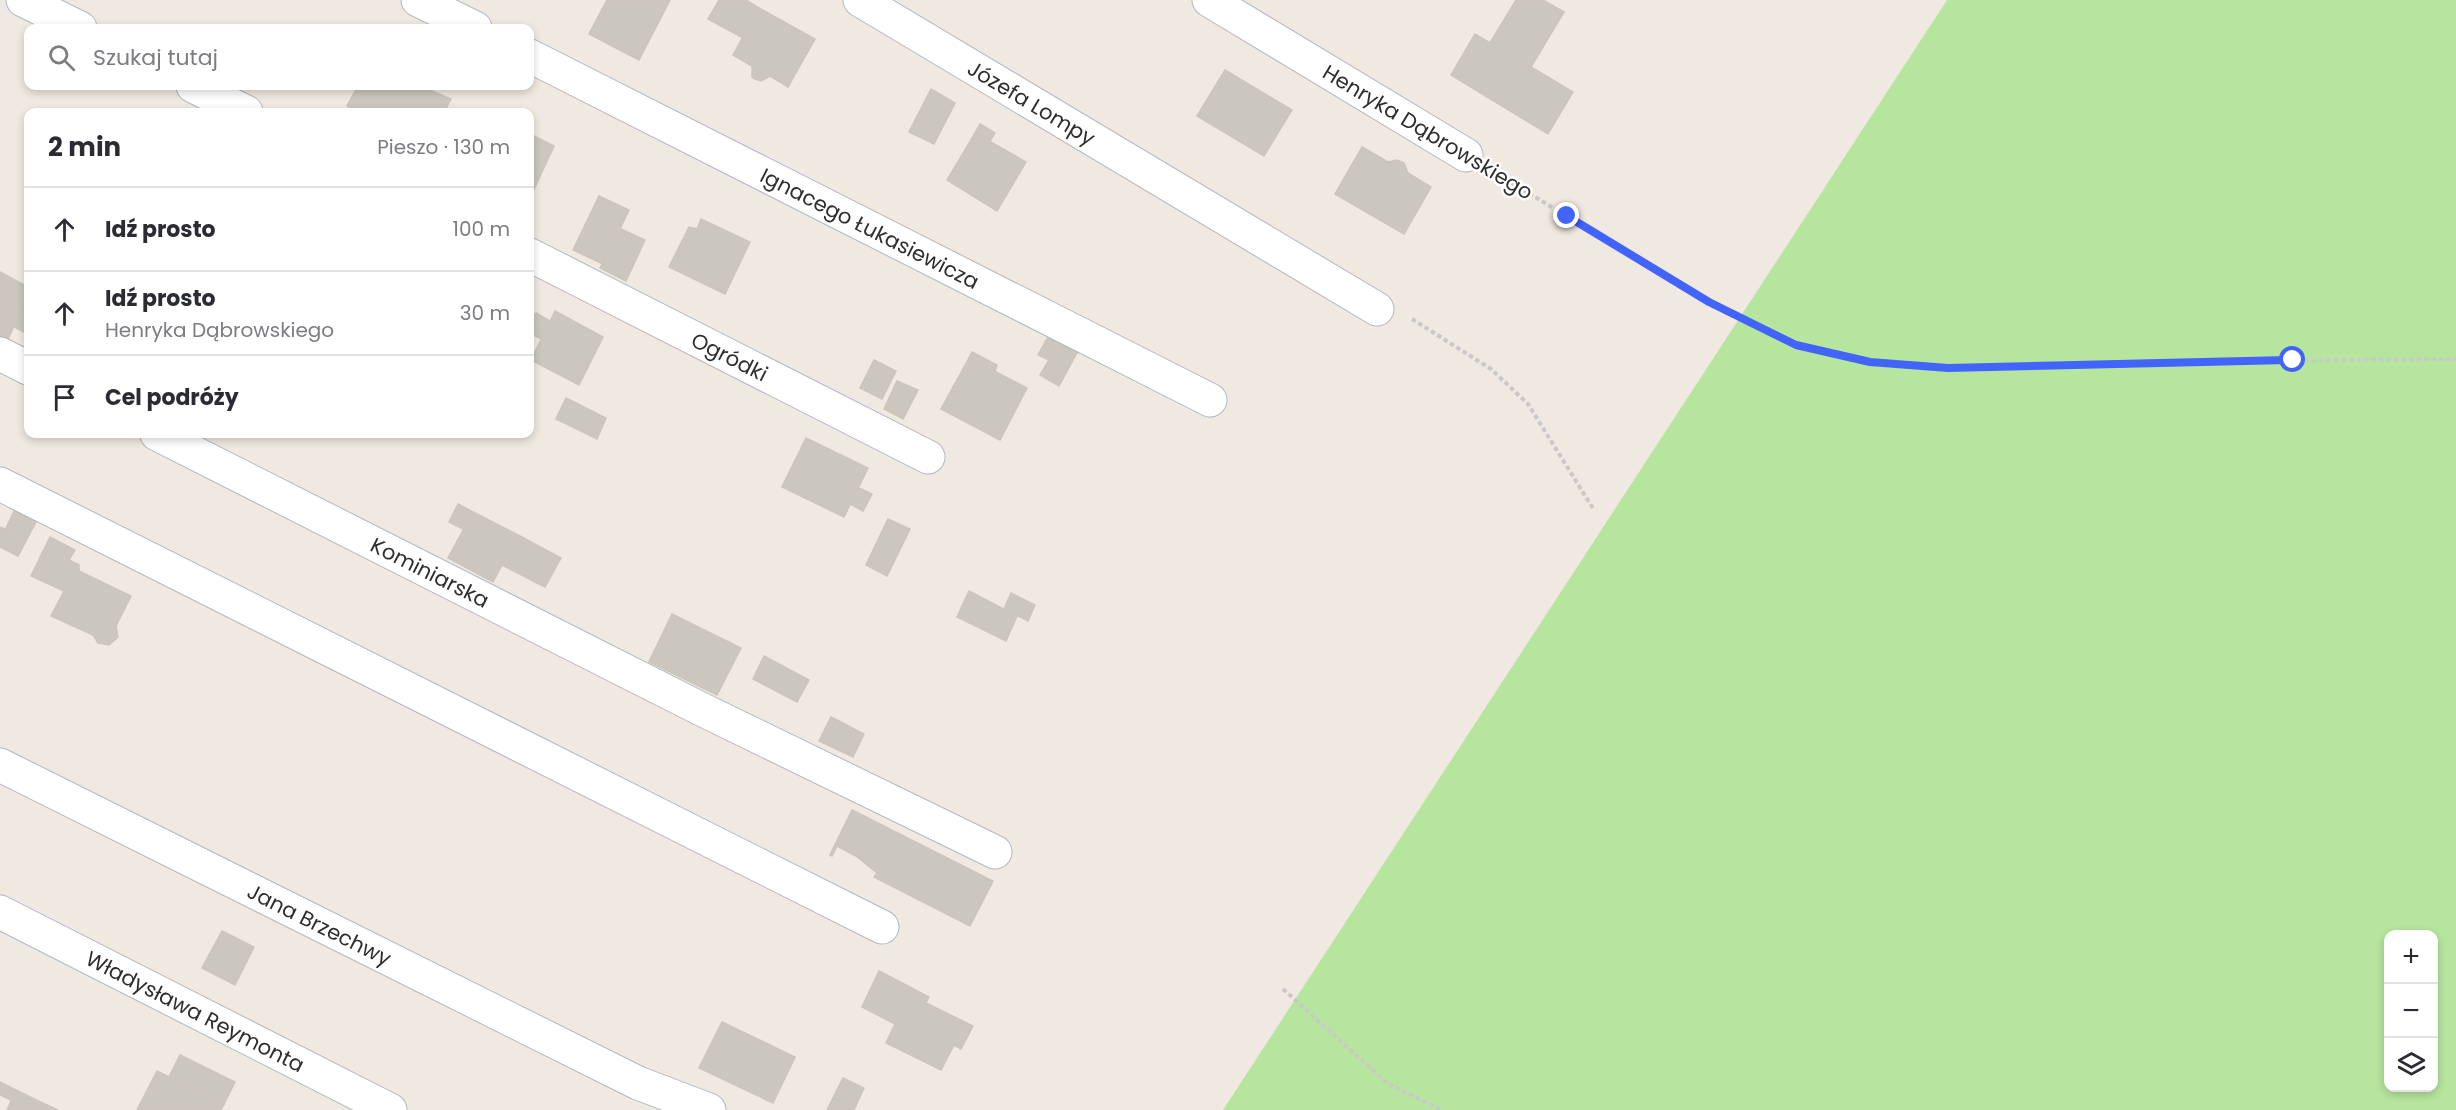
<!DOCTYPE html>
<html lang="pl">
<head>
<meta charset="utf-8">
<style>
	body { margin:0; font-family:Poppins,sans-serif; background:#f7f7f7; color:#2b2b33 }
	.controls { position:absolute; right:18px; bottom:18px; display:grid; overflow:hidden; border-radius:12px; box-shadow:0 3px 9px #0003 }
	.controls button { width:54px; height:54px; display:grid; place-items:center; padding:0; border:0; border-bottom:2px solid #e1e1e2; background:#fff; color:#2b2b33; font:30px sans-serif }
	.stop { position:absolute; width:18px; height:18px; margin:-14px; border:4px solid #4264fb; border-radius:50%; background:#fff }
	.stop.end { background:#4264fb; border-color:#fff; box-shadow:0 2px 6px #0008 }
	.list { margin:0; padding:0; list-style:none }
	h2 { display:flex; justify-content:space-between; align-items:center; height:78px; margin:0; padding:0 24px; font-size:26px }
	h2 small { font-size:20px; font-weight:400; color:#7c7c81 }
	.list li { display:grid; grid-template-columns:39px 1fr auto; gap:18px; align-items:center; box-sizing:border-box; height:84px; padding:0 24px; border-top:2px solid #e1e1e2 }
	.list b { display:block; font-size:22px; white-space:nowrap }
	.list p { margin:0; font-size:20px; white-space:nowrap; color:#7c7c81 }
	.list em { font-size:20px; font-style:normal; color:#7c7c81 }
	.icon { flex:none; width:33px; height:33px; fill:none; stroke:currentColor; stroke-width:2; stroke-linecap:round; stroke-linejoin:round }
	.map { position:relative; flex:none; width:2456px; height:1110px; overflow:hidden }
	.search { position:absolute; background:#fff; box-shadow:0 3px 9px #0003; left:24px; top:24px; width:510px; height:66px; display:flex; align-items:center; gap:15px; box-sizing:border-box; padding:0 21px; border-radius:12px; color:#7c7c81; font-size:22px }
	.panel { position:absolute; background:#fff; box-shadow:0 3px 9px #0003; left:24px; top:108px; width:510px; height:330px; border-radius:12px }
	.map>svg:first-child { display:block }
</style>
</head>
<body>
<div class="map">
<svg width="2456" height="1110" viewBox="0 0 2456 1110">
	<rect width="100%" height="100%" fill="#efe9e1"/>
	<!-- green -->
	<path fill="#b6e59e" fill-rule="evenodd" d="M 1947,0 L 2456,0 L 2456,1110 L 1223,1110 ZM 2388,934 L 2434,934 L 2434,1088 L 2388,1088 Z"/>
	<!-- building -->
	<g fill="#cbc7bf" stroke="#cbc5ba" stroke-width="1.5">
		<path d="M 607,0 L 670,0 L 639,60 L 589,34 Z"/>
		<path d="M 719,0 L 746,0 L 759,8 L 743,38 L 708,19 Z"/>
		<path d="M 1516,0 L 1543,0 L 1564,12 L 1531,67 L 1573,92 L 1548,134 L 1451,75 L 1475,34 L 1490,43 Z"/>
		<path d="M 759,8 L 815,39 L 788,87 L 770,76 L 761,81 L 755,79 L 752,77 L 752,66 L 733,55 Z"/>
		<path d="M 1225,70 L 1292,110 L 1264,156 L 1197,116 Z"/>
		<path d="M 358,86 L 426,86 L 425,88 L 451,99 L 444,112 L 359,112 L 347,106 Z"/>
		<path d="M 931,89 L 955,103 L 934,144 L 909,132 Z"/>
		<path d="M 980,124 L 995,133 L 990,141 L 975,133 Z"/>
		<path d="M 975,133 L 1026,162 L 997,211 L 947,180 Z"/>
		<path d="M 530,134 L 554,146 L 530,198 Z"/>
		<path d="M 1362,147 L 1388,162 L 1397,160 L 1404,163 L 1408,173 L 1431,187 L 1404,234 L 1335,194 Z"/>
		<path d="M 599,196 L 629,210 L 603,264 L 573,250 Z"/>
		<path d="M 701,219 L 750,242 L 725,294 L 669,267 L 689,227 L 697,229 Z"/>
		<path d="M 621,229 L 645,240 L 626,281 L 600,268 Z"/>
		<path d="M 0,272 L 28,287 L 28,298 L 5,345 L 0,342 Z"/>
		<path d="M 28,298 L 28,334 L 14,327 Z"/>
		<path d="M 555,311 L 603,337 L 579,385 L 531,360 Z"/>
		<path d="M 536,313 L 550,321 L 541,339 L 530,333 L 530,324 Z"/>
		<path d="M 1049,335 L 1078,351 L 1059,386 L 1040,375 L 1049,360 L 1038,355 Z"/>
		<path d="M 972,352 L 997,365 L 995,371 L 969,358 Z"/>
		<path d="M 969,358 L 1027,388 L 1000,440 L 941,409 Z"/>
		<path d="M 874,360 L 896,371 L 882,399 L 860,388 Z"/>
		<path d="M 897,381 L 918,390 L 903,419 L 884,409 Z"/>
		<path d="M 566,398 L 606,418 L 597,439 L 556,419 Z"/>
		<path d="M 806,438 L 868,468 L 844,517 L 782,487 Z"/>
		<path d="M 859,488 L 872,494 L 863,511 L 850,504 Z"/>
		<path d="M 458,504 L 473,512 L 463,529 L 449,522 Z"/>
		<path d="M 15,509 L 37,520 L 18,556 L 0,547 L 0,541 Z"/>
		<path d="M 473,512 L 518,535 L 493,582 L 448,558 Z"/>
		<path d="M 888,519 L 910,529 L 887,576 L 866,565 Z"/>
		<path d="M 0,527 L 5,529 L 0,541 Z"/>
		<path d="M 518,535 L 561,558 L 545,587 L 502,565 Z"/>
		<path d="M 50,537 L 75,550 L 69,560 L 79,565 L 79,571 L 131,596 L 116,626 L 118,637 L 109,645 L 98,643 L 93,635 L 51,616 L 64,591 L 31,576 Z"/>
		<path d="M 969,591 L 1017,616 L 1006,641 L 957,617 Z"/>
		<path d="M 1011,593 L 1035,605 L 1028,621 L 1004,609 Z"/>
		<path d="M 672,614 L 741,648 L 717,695 L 649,662 Z"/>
		<path d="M 764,656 L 809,680 L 797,702 L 753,679 Z"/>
		<path d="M 831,717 L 864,734 L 853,757 L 819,741 Z"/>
		<path d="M 852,810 L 993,881 L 970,926 L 874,877 L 877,873 L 856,856 L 837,846 L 832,856 L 830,855 Z"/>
		<path d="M 222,931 L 254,947 L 235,985 L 202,968 Z"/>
		<path d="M 879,971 L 929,997 L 926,1003 L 973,1026 L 961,1049 L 954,1045 L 941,1070 L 886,1043 L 895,1024 L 862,1007 Z"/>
		<path d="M 722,1022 L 795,1057 L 773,1103 L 699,1068 Z"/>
		<path d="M 180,1055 L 235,1082 L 224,1104 L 169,1077 Z"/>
		<path d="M 157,1071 L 224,1104 L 221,1110 L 137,1110 Z"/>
		<path d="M 843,1078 L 864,1088 L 857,1103 L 836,1092 Z"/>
		<path d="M 0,1082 L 16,1090 L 11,1100 L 0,1095 Z"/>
		<path d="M 16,1090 L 47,1105 L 45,1110 L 7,1110 Z"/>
		<path d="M 836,1092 L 857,1103 L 854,1110 L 827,1110 Z"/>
		<path d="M 47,1105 L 58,1110 L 45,1110 Z"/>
	</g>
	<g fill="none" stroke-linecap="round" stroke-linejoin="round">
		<defs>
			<g id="minor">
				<path d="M 23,0 L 80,28"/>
				<path d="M 418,0 L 475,28"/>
				<path id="s1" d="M 860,0 L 1377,309"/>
				<path d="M 1209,0 L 1466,155"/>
				<path id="s2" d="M 530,56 L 1210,400"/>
				<path d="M 193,86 L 246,112"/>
				<path id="s3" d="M 530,255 L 928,457"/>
				<path d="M 0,354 L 28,368"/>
				<path id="s4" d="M 157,434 L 703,710 L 995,852"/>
				<path d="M 0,484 L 882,927"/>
				<path id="s5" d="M 0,765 L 638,1083 L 709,1110"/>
				<path id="s6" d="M 0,912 L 390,1110"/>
			</g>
		</defs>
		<!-- minor casing -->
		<use href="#minor" stroke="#b4b7c1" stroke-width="35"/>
		<!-- path -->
		<g stroke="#c9c9c9" stroke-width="4" stroke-dasharray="4.5 3" stroke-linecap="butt">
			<path d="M 1497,174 L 1709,302 L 1795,345 L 1871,362 L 1948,368 L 2246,361 L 2456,359"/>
			<path d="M 1412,319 L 1491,369 L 1528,404 L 1594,510"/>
			<path d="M 1283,989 L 1387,1083 L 1441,1110"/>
		</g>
		<!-- minor -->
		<use href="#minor" stroke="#fff" stroke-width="33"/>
	</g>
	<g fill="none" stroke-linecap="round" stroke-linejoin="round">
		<!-- route -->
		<path stroke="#4264fb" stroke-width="8" d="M 1567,216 L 1709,302 L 1796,345 L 1870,362 L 1948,368 L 2293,360"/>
	</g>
	<g text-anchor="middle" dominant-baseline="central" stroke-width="5" stroke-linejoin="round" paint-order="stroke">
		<!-- street labels -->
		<g font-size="21" fill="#2e2e2e" stroke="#fff">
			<text stroke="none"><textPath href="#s1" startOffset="200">Józefa Lompy</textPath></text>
			<text transform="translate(1428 132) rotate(31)">Henryka Dąbrowskiego</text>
			<text stroke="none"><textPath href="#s2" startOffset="381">Ignacego Łukasiewicza</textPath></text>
			<text stroke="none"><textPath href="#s3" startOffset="224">Ogródki</textPath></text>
			<text stroke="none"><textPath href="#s4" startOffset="306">Kominiarska</textPath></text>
			<text stroke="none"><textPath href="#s5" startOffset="357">Jana Brzechwy</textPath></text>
			<text stroke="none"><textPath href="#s6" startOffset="219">Władysława Reymonta</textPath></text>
		</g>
	</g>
</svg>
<div class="controls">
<button>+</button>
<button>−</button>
<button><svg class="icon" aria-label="layers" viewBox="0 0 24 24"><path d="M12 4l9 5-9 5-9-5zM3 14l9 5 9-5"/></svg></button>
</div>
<div class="stop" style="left:2293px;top:360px"></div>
<div class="stop end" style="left:1567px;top:216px"></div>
<div class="search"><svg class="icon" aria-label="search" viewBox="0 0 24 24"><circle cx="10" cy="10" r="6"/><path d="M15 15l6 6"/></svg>Szukaj tutaj</div>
<section class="panel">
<h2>2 min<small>Pieszo · 130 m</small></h2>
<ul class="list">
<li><svg class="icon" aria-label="ahead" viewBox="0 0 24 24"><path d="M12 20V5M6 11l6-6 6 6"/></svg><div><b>Idź prosto</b></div><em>100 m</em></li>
<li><svg class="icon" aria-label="ahead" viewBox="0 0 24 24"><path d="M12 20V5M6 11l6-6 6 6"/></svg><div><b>Idź prosto</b><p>Henryka Dąbrowskiego</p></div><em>30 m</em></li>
<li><svg class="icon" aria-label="arrive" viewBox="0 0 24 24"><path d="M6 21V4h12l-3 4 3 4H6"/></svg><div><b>Cel podróży</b></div></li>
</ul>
</section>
</div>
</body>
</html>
